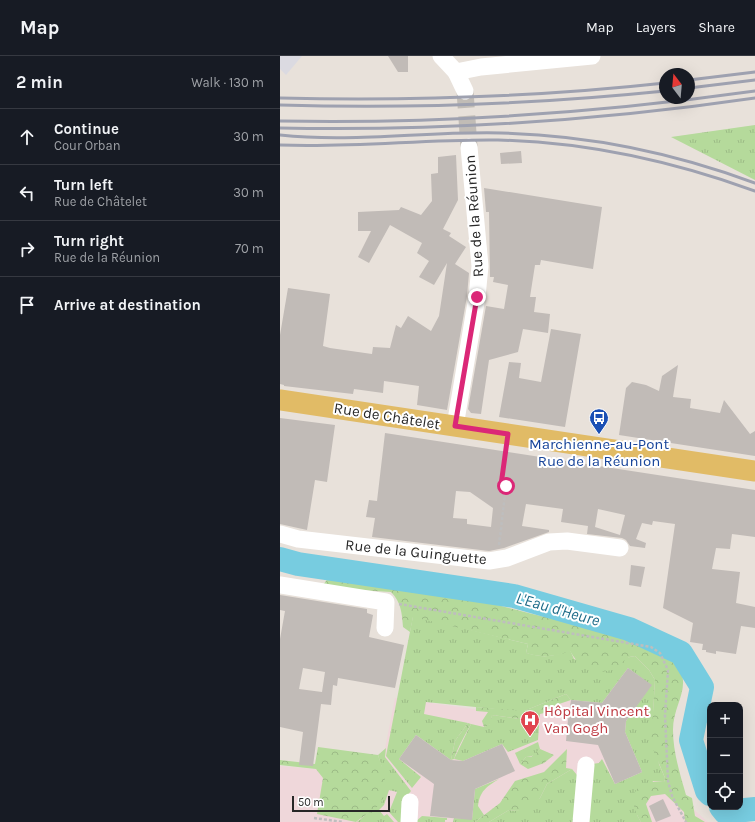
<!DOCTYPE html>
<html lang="en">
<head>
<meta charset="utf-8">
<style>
	body { margin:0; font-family:Karla,sans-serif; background:#242831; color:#f1f3f6 }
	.controls { position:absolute; right:12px; bottom:12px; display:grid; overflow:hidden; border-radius:8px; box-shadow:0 4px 16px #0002 }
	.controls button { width:36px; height:36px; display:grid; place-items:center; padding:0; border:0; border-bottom:1px solid #363941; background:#171b24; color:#f1f3f6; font:20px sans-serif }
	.compass { position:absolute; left:379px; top:12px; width:36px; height:36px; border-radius:50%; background:#171b24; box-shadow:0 4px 16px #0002; rotate:344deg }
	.scale { position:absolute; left:12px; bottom:10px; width:98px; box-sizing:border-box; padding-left:4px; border:2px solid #272727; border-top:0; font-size:11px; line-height:14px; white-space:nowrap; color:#272727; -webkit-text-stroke:3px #fff; paint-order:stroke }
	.stop { position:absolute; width:12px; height:12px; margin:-9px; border:3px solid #db2777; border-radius:50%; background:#fff }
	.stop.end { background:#db2777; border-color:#fff; box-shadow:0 1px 4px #0008 }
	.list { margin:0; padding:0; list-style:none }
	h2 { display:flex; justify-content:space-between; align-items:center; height:52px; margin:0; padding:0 16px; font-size:17px }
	h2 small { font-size:13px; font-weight:400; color:#9ea1a6 }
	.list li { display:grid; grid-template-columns:26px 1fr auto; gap:12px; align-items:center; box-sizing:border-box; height:56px; padding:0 16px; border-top:1px solid #363941 }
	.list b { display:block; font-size:15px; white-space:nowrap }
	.list p { margin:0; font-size:13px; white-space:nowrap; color:#9ea1a6 }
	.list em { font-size:13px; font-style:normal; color:#9ea1a6 }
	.icon { flex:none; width:22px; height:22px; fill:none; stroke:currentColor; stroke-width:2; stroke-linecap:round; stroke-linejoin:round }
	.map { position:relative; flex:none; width:475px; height:766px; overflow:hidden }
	header { display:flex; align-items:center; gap:24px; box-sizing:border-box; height:56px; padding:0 20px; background:#171b24; border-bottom:1px solid #363941 }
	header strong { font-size:19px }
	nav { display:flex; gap:22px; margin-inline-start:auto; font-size:14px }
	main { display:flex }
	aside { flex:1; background:#171b24 }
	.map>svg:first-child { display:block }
</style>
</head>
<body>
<header>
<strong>Map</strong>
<nav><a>Map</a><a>Layers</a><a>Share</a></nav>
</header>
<main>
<aside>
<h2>2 min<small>Walk · 130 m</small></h2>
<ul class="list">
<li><svg class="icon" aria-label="ahead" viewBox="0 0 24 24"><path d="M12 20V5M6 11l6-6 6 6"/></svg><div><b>Continue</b><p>Cour Orban</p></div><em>30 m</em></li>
<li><svg class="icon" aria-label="left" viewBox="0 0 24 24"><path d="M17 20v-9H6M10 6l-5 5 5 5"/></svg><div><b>Turn left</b><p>Rue de Châtelet</p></div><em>30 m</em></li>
<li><svg class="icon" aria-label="right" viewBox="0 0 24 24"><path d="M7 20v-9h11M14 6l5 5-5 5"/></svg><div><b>Turn right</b><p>Rue de la Réunion</p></div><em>70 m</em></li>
<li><svg class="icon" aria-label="arrive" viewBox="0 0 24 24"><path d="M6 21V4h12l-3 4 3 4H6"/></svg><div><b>Arrive at destination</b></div></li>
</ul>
</aside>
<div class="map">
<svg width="475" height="766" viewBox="0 0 475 766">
	<defs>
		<pattern id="grass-tufts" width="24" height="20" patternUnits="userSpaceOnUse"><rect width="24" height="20" fill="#b5da9b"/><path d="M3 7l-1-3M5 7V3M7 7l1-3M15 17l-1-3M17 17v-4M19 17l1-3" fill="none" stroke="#9cbb86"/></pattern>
		<pattern id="forest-crowns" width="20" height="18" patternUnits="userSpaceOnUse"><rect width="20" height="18" fill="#b5da9b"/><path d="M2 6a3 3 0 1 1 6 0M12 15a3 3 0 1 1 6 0" fill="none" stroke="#9cbb86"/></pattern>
	</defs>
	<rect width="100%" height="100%" fill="#e8e1da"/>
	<!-- industrial -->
	<path fill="#dbdae1" d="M 0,0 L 22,0 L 6,19 L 0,13 Z"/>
	<!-- medical -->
	<path fill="#efd7da" d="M 302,588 L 393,604 L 392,711 L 403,744 L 428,766 L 0,766 L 0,710 L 35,713 L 103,702 L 115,642 L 244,660 Z"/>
	<!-- grass -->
	<g fill="url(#grass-tufts)">
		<path d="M 475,69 L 475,124 L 391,81 Z"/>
		<path d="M 133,560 L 248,588 L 246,597 C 263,602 274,601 290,594 L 294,603 L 335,613 L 345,602 L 355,600 L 369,614 L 375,624 L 373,658 L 379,708 L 385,722 L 384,726 L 373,725 L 357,759 L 361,766 L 306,766 L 312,708 L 319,707 L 322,703 L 335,728 L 362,716 L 345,676 L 346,665 L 371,629 L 348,612 L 322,647 L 291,644 L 286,638 L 244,655 L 235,655 L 146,646 L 144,658 L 188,667 L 175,685 L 171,704 L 136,679 L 119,703 L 141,721 L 132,732 L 106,700 Z"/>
		<path d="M 260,657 L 258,684 L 228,696 L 222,688 L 183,705 L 174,703 L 191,668 L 204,671 L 210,668 L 212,659 L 240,663 Z"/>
		<path d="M 258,686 L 260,693 C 256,698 253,701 246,701 L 240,708 L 235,697 Z"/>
		<path d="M 106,692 L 105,701 L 131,735 L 126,741 L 124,766 L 118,766 L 109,756 L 117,736 L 109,734 L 104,749 L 99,754 L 104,760 L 107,758 L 114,766 L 77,766 L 101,746 L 102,712 L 98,699 Z"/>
		<path d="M 292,713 L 297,719 L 300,727 L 294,766 L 209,766 L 229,754 L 237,755 L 260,742 L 267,728 Z"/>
		<path d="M 219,723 C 206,731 200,735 198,750 L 204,759 L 195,766 L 173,766 L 174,762 L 192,763 L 195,733 Z"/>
		<path d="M 142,760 L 167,762 L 167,764 L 165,764 L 165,766 L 135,766 Z"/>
	</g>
	<!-- forest -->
	<g fill="url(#forest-crowns)">
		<path d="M 49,521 C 95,527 141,532 187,542 C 216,548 245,557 275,563 C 302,570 377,580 394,603 C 415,630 393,646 393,674 C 393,696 400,718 406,739 L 412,742 L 415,760 L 425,766 L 405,766 L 404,756 L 385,738 L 371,740 L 366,748 L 372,766 L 361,766 C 346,742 353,723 384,726 L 385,722 L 371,688 L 375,624 L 369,614 L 355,600 C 342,602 345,606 336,613 C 333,614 329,614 327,615 C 308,619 299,610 290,595 C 274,601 263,602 246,597 L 248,588 L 133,561 L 130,576 L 123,571 C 122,557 121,546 111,536 L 64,533 L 43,529 Z"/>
		<path d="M 286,638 L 291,644 L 279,648 L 276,654 L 240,663 L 212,659 L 211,668 L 204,671 L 202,665 L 208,656 L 196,655 L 196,651 L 244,655 Z"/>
		<path d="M 188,667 L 191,668 C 185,679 178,691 174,703 L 171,704 L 175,685 Z"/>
		<path d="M 38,691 L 98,699 C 103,713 110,732 101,746 C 98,752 82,761 76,766 L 37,758 L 43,722 L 36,713 L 0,709 L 0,704 L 35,708 Z"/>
		<path d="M 260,693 L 274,699 L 264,707 L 248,713 L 240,708 L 246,701 L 251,701 Z"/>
		<path d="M 287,693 L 286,712 L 292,713 L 267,728 L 260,742 L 248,752 L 237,755 L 229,754 L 209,766 L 195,766 L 220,747 L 235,725 L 264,716 Z"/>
	</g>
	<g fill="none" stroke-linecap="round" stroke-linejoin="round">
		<!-- river -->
		<g stroke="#77cce0" stroke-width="24">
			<path d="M 0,503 L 18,508 L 234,540 L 349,573 L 401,597 L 422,631 L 411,684 L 427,735 L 430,738"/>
			<path d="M 441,751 L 445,756 L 475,753"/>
		</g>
	</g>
	<!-- building -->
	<g fill="#c1bbb7" fill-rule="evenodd">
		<path d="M 108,0 L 128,0 L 128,16 L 118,16 Z"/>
		<path d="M 241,95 L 242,107 L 221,108 L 220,97 Z"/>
		<path d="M 176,99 L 178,144 L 163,173 L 171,177 L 169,180 L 186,191 L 175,208 L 189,217 L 187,240 L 167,354 L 137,349 L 139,330 L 104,325 L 103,337 L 74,333 L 73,338 L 4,330 L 4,329 L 0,328 L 0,279 L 8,232 L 50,238 L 43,290 L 50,292 L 92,298 L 93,291 L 110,292 L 116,269 L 121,272 L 128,260 L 151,275 L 159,260 L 167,207 L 154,229 L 139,221 L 149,205 L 137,197 L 142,187 L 110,169 L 89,207 L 78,201 L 91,175 L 78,175 L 78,156 L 119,154 L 121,151 L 141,159 L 152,145 L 151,118 L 158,117 L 158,101 Z"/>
		<path d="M 204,132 L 322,151 L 313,213 L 261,204 L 260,209 L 255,209 L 250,241 L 256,241 L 254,256 L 270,258 L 268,277 L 243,273 L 238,296 L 209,304 L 201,358 L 191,357 L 188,353 L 206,250 L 224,253 L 228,229 L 213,226 L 214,221 L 210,221 L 209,156 L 206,156 Z"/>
		<path d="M 271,273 L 301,278 L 285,371 L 219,361 L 229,306 L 241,307 L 239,322 L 261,326 Z"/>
		<path d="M 398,309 L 393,341 L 411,343 L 410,352 L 440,357 L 444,344 L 470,378 L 475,375 L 475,400 L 339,379 L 346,332 L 352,326 L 366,329 L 379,335 L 382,320 Z"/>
		<path d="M 0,362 L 55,369 L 47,426 L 35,424 L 27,474 L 0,468 Z"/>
		<path d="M 105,377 L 475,434 L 475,481 L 452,478 L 450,493 L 436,492 L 432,513 L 460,516 L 456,547 L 475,551 L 475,572 L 461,570 L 456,598 L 436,595 L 436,598 L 426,596 L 426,594 L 422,594 L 423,588 L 410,586 L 413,567 L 383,552 L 395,468 L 373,465 L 372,469 L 362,467 L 356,483 L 366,487 L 365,492 L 350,490 L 346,484 L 342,482 L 307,478 L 308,470 L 281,466 L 283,453 L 246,448 L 242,470 L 269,474 L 269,476 L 224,492 L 209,495 L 92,481 L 95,462 L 86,461 L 89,444 L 97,445 ZM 176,435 L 190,436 L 213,452 L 211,471 L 187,468 L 187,463 L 173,462 ZM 318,453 L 345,459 L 340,479 L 315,471 Z"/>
		<path d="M 351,509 L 365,511 L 361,531 L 349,529 Z"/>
		<path d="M 0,539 L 87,553 L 87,557 L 93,559 L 89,581 L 124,589 L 115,632 L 58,622 L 57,630 L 53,629 L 51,649 L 41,648 L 33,710 L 19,709 L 23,676 L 0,671 L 0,583 L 5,555 L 0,554 ZM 23,612 L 45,616 L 42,636 L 19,633 Z"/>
		<path d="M 348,612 L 372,629 L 346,665 L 345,676 L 362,716 L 335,728 L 318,689 L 286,685 L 288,664 L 291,644 L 322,647 Z"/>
		<path d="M 136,679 L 171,704 L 183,705 L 222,688 L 235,715 L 195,733 L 192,764 L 150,760 L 154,728 L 119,703 Z"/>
		<path d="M 383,743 L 391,760 L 376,766 L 369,750 Z"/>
	</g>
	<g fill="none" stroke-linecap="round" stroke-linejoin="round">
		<!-- minor-tunnel -->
		<path stroke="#c1bcb6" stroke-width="17" stroke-dasharray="17 8" stroke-linecap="butt" d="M 185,35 L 189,91"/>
		<!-- path -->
		<g stroke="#bebebe" stroke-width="2.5" stroke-dasharray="3 2" stroke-linecap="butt">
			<path d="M 219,489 L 226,430 L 221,429 L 226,395"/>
			<path d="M 119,548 L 371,591 L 380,597 L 388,614 L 385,659 L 388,725 L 392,740 L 406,766"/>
			<path d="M 34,762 L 63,766"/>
		</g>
		<!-- minor -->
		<g stroke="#fff" stroke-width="17">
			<path d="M 161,0 L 176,16 L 185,35"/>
			<path d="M 176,16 L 201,11 L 312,0"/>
			<path d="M 175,370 L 197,241 L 200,210 L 189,91"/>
			<path d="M 0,478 L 18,483 L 209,505 L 227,502 L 269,486 L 287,485 L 340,492"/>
			<path d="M 0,529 L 106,546 L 105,572"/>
			<path d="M 129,766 L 130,746"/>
			<path d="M 301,766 L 306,709"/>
		</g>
		<!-- major -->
		<path stroke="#e1bb66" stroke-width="21" d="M 0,344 L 475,415"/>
		<!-- rail -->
		<g stroke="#9ea1b0" stroke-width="3">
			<path d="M 409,24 L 475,16"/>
			<path d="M 409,32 L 475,24"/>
			<path d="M 0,42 C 128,45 257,41 385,27"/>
			<path d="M 0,49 C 128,53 257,48 385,35"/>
			<path d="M 0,65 C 159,68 318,57 475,35"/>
			<path d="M 0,72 C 158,75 318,65 475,42"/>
			<path d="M 0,79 C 73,87 147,75 221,77 C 308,79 394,97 475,127"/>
			<path d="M 0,89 C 73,92 145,83 218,84 C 306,86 392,105 475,135"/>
		</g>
	</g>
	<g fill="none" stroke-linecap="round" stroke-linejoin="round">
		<!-- route -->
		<path stroke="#db2777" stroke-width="5" d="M 197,241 L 175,370 L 228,378 L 221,429 L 226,430"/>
	</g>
	<!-- icons -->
	<defs>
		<symbol id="bus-pin" viewBox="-11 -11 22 30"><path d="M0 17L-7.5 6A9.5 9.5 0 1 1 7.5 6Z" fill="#1a4fb4" stroke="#fff"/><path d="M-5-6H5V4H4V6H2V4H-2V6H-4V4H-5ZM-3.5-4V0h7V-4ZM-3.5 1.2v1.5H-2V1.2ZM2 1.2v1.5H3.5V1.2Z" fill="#fff"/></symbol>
		<symbol id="hospital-pin" viewBox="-11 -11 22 30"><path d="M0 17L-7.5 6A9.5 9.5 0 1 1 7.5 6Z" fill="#e0444e" stroke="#fff"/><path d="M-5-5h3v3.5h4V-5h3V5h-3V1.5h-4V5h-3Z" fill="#fff"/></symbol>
	</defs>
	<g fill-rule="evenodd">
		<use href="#bus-pin" x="308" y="351" width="22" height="30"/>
		<use href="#hospital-pin" x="239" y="653" width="22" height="30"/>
	</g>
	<g text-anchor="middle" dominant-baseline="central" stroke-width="4" stroke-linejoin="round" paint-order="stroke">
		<!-- street labels -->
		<g font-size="15" fill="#272727" stroke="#fff">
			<text transform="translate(194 160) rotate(-94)">Rue de la Réunion</text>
			<text transform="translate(107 360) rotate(9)">Rue de Châtelet</text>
			<text transform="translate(136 496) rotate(6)">Rue de la Guinguette</text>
		</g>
		<!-- transit labels -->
		<g font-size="15" fill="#164399" stroke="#fff">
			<text x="319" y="388">Marchienne-au-Pont<tspan x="319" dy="17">Rue de la Réunion</tspan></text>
		</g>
		<!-- health labels -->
		<g font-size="15" fill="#be3a42" stroke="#fff" text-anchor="start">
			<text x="264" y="655">Hôpital Vincent<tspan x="264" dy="17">Van Gogh</tspan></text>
		</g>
		<!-- water labels -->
		<g font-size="16" font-style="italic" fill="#1b6a87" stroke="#fff">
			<text transform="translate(278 553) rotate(16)">L'Eau d'Heure</text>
		</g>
	</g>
</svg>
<div class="controls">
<button>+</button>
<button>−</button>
<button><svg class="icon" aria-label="locate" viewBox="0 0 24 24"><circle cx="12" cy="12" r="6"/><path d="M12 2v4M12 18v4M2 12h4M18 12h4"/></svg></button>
</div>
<svg class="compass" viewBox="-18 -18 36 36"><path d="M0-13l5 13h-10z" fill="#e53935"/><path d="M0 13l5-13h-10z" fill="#9ea1a6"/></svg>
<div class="scale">50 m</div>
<div class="stop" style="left:226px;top:430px"></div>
<div class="stop end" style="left:197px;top:241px"></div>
</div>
</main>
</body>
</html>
